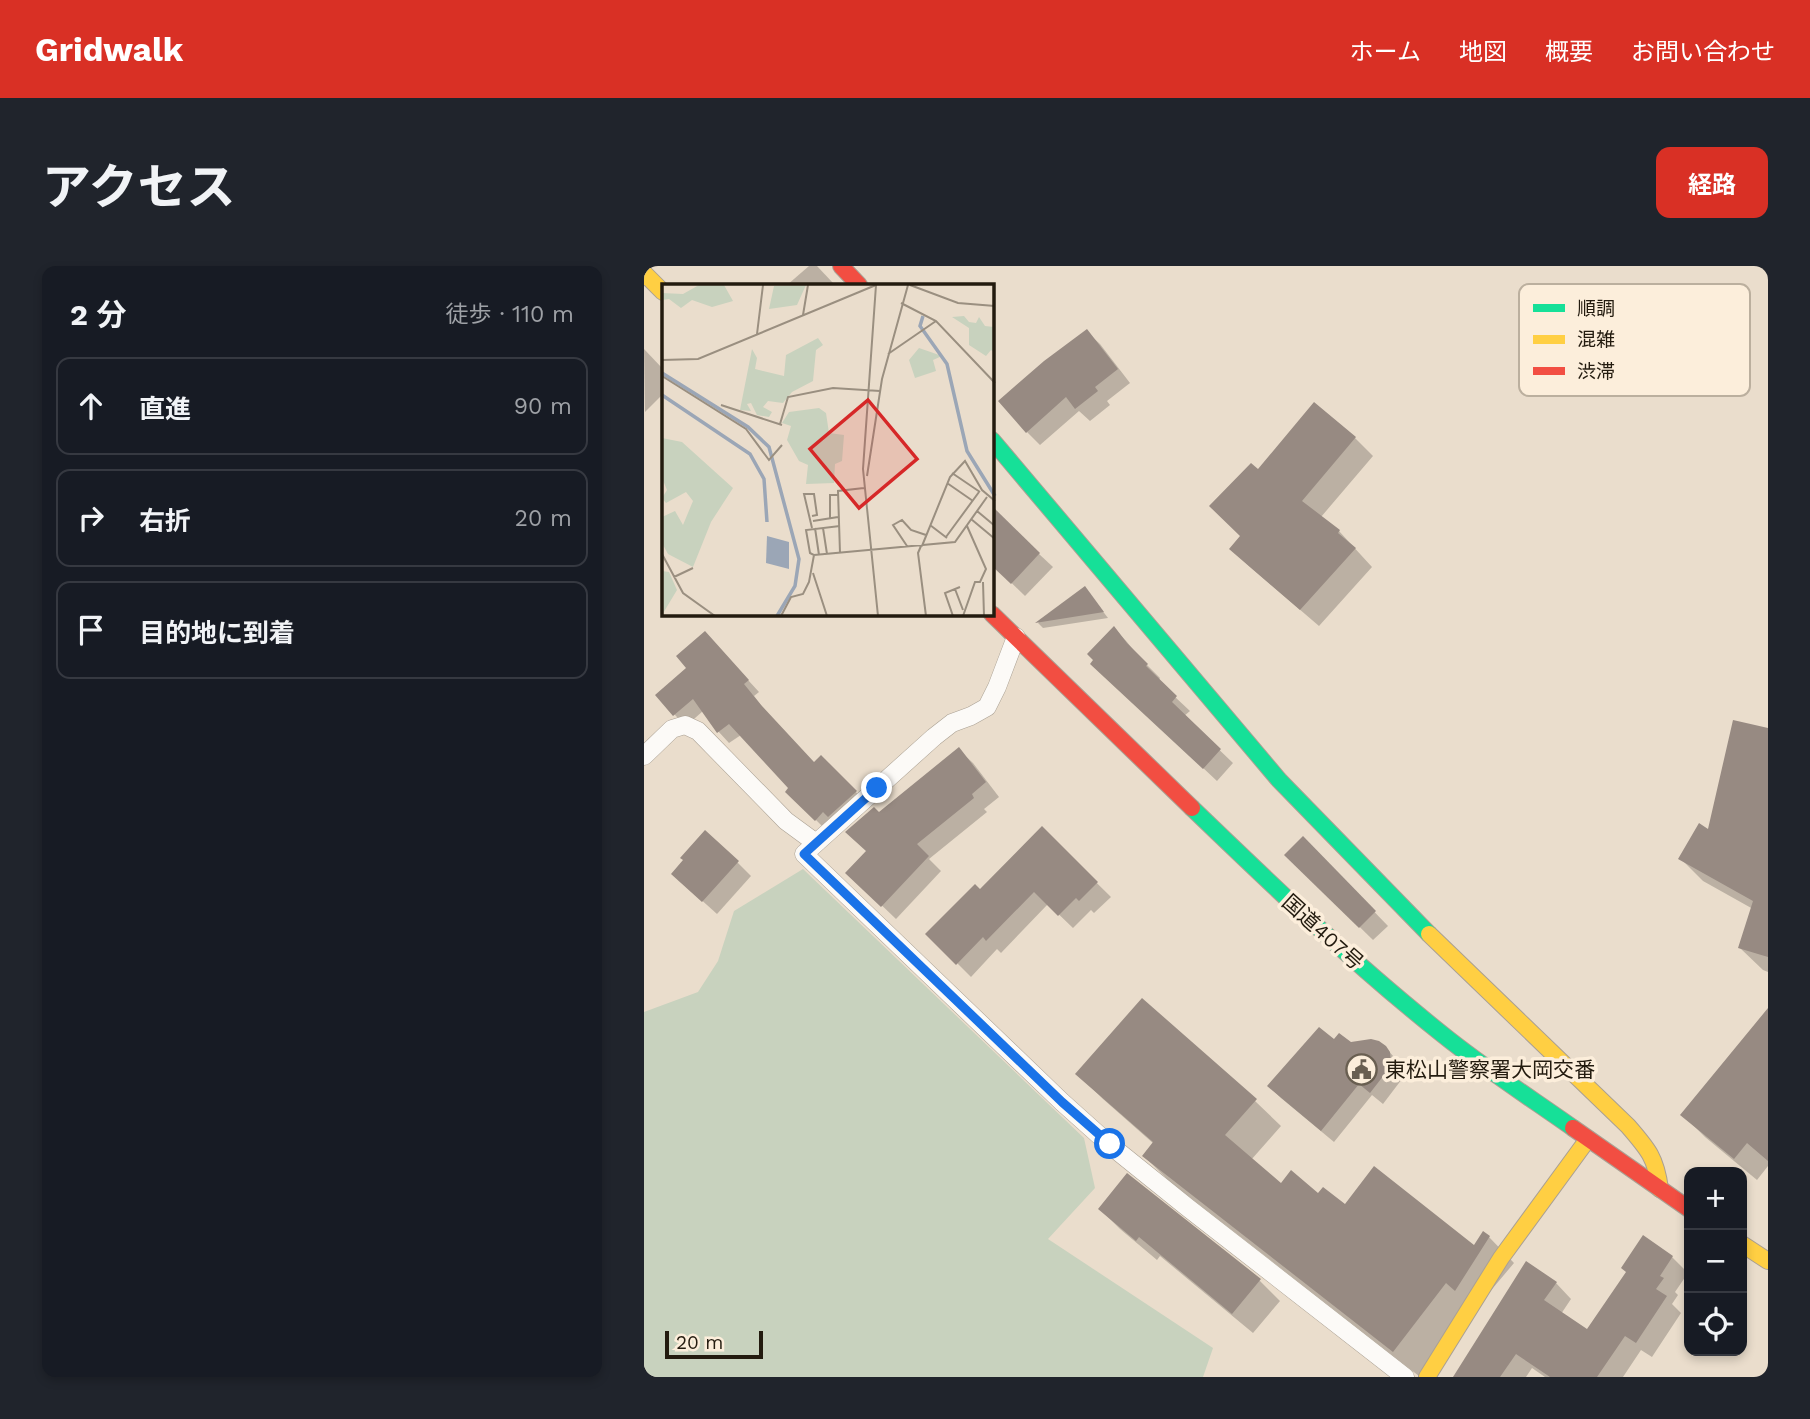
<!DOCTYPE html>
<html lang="ja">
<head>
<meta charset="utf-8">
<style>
	body { margin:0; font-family:"Work Sans","Noto Sans JP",sans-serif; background:#20242c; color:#f1f3f6 }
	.controls { position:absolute; right:21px; bottom:21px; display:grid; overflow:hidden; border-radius:14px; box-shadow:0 4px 10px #0003 }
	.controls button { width:63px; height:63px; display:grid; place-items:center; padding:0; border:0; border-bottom:2px solid #363941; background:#171b24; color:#f1f3f6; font:35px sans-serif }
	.scale { position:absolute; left:21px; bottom:18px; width:98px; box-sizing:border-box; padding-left:7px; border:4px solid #231b0f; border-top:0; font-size:19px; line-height:24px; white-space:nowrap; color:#231b0f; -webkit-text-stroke:5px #fceedb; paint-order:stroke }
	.stop { position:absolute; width:21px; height:21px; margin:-16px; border:5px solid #1a73e8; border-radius:50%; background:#fff }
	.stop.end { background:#1a73e8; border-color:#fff; box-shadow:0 2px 7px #0008 }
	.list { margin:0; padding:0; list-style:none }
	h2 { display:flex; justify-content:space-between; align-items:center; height:91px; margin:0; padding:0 28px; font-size:30px }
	h2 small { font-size:23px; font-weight:400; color:#9ea1a6 }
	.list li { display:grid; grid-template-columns:46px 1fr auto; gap:21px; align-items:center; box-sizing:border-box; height:98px; margin:0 14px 14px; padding:0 14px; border:2px solid #363941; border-radius:14px }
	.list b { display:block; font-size:26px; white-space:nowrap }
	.list em { font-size:23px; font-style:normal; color:#9ea1a6 }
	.icon { flex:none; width:38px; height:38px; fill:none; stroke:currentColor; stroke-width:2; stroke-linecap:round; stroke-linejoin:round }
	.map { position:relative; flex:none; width:1124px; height:1111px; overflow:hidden; border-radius:14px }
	header { display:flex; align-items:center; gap:42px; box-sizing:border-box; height:98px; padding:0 35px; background:#d93025; color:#fff }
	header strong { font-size:33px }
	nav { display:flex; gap:38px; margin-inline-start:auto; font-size:24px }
	.intro { display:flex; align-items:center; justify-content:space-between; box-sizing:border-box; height:168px; padding:0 42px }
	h1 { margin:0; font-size:49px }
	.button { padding:18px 32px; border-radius:14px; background:#d93025; color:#fff; font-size:24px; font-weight:700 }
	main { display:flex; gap:42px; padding:0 42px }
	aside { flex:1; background:#171b24; border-radius:14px; box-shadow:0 4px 10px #0003 }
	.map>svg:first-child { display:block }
</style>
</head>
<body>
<header>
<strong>Gridwalk</strong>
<nav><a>ホーム</a><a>地図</a><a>概要</a><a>お問い合わせ</a></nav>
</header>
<div class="intro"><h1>アクセス</h1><a class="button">経路</a></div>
<main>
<aside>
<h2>2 分<small>徒歩 · 110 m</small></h2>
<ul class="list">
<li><svg class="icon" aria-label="ahead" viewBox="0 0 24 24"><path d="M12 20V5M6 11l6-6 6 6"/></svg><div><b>直進</b></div><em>90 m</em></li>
<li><svg class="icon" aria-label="right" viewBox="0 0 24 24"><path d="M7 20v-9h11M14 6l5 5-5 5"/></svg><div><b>右折</b></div><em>20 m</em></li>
<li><svg class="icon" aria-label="arrive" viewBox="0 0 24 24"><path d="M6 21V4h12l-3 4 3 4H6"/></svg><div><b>目的地に到着</b></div></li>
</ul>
</aside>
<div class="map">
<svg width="1124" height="1111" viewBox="0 0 1124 1111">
	<rect width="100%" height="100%" fill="#eaddcc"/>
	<!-- green -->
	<path fill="#c8d2be" d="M 159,603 L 440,872 L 451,922 L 404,973 L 569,1082 L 559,1111 L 0,1111 L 0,746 L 54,726 L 74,695 L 90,645 Z"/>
	<!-- shadow -->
	<g fill="#0003">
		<path d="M 165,0 L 173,0 L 189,17 L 189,19 L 143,19 Z"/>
		<path d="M 442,65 L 456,78 L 486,117 L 463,135 L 466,139 L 446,155 L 435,145 L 396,179 L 383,166 Z"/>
		<path d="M 0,83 L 19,103 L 19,128 L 1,146 Z"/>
		<path d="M 670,138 L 711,172 L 729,190 L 677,251 L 695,265 L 728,301 L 675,360 L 605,300 L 587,283 L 598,270 L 614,206 Z"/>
		<path d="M 348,244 L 409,301 L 381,330 L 348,298 Z"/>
		<path d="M 441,322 L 464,352 L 399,362 L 394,357 Z"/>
		<path d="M 470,362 L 483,376 L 495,391 L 516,412 L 514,415 L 546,445 L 540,450 L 589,497 L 573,515 L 462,411 Z"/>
		<path d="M 72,379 L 115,426 L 110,430 L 128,453 L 170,499 L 177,492 L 223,537 L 183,565 L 144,526 L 147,523 L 97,469 L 85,477 L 74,465 L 59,445 L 42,460 L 31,449 L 13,429 Z"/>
		<path d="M 1124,464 L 1124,706 L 1119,704 L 1096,682 L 1109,643 L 1059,615 L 1037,593 L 1066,566 Z"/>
		<path d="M 315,484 L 329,497 L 355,531 L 340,543 L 343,546 L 285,593 L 297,605 L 252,653 L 204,607 L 224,586 L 235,548 Z"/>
		<path d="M 398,563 L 467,631 L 450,647 L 447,644 L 429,662 L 404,638 L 357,687 L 353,683 L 327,711 L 284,668 L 336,625 Z"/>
		<path d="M 659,572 L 744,660 L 729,674 L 642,589 Z"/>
		<path d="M 93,596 L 107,610 L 73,648 L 43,621 Z"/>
		<path d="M 1124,763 L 1124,900 L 1113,914 L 1061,871 L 1039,849 Z"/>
		<path d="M 707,778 L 741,781 L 758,800 L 758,813 L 739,838 L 728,829 L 690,876 L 637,832 L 625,820 Z"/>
		<path d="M 434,808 L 611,835 L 637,860 L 607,894 L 637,919 L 830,981 L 845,971 L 870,997 L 775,1110 L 525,915 L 500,890 L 510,878 L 459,833 Z"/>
		<path d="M 483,910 L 616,1015 L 636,1035 L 609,1067 L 516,990 L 513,994 L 476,963 L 456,943 Z"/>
		<path d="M 1028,991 L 1044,1007 L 1031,1026 L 1034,1029 L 1028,1038 L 1037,1047 L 1008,1091 L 997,1084 L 979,1111 L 901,1111 L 888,1102 L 882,1111 L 811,1111 L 912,1017 L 927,1033 L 917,1048 L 944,1066 Z"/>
	</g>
	<!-- building -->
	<g fill="#978a82">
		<path d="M 443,63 L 474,103 L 451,121 L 454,125 L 431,143 L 422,131 L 382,167 L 354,135 L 400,95 Z"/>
		<path d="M 670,136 L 712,171 L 658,235 L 696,264 L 694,267 L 712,282 L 656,344 L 585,283 L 596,270 L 565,240 L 607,197 L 614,203 Z"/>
		<path d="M 348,240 L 396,287 L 367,318 L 348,300 Z"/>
		<path d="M 441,320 L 460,346 L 391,357 Z"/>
		<path d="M 470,360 L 483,377 L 504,398 L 502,400 L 533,430 L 528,436 L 577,483 L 559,503 L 446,398 L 449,394 L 443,388 Z"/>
		<path d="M 61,365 L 105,414 L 100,418 L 117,439 L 170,496 L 177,489 L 213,525 L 184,551 L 179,546 L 171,555 L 141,526 L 144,522 L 85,458 L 73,467 L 49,433 L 29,450 L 11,429 L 42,402 L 32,390 Z"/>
		<path d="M 1089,454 L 1124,462 L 1124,691 L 1094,682 L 1109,635 L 1034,593 L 1055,557 L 1064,563 Z"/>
		<path d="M 315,481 L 342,516 L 328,528 L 330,532 L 273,578 L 285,590 L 237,641 L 201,607 L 222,585 L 201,566 L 230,541 L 235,546 Z"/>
		<path d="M 398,560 L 454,616 L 435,635 L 432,632 L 414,650 L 390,626 L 342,675 L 339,671 L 312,699 L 281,668 L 331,618 L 336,623 Z"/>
		<path d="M 61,564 L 95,595 L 58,636 L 27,608 L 39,594 L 36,592 Z"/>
		<path d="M 659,570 L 732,645 L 715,662 L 640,589 Z"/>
		<path d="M 498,732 L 613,833 L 581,869 L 637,917 L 647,904 L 674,927 L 679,921 L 701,938 L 730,900 L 830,979 L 839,965 L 846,970 L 811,1025 L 802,1017 L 749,1086 L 498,890 L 509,876 L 431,808 Z"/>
		<path d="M 1124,742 L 1124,895 L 1103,877 L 1090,893 L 1036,849 Z"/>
		<path d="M 675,761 L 690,773 L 695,767 L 707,776 L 727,773 L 735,775 L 742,780 L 746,786 L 747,800 L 726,827 L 715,818 L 677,865 L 623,820 Z"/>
		<path d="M 483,907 L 617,1013 L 588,1048 L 495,971 L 492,975 L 454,943 Z"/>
		<path d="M 999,969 L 1029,990 L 1016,1010 L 1020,1012 L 1012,1023 L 1023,1030 L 992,1077 L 981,1070 L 953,1111 L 906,1111 L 872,1088 L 856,1111 L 809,1111 L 882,995 L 913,1016 L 900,1034 L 943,1063 L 982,1006 L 977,1002 Z"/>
	</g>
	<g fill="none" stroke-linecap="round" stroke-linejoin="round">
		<defs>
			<g id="lane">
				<path d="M 372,371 L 353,421 L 343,441 L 327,450 L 308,457 L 290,471 L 160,588 L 418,836 L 466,879 L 543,941 L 761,1111"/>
				<path d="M 0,490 L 28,463 L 41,459 L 54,465 L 142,555 L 172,577"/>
			</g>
			<g id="fast">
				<path d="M 348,174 L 635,514 L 785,668"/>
				<path d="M 548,542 C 629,620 710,698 798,768 C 840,802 885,831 929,862"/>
			</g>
			<g id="slow">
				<path d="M 0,7 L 19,26"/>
				<path d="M 785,668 L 984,860 C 1004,883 1012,892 1016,923"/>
				<path d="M 1098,978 L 1124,995"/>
				<path d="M 783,1111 L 857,992 L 944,873"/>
			</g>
			<g id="jam">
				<path d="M 197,0 L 215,19"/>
				<path d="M 348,348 L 548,542"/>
				<path d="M 929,862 L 1045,943"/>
			</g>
		</defs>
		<!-- lane casing -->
		<use href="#lane" stroke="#aaa093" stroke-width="19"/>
		<!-- fast casing -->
		<use href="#fast" stroke="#aaa093" stroke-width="18"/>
		<!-- slow casing -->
		<use href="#slow" stroke="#aaa093" stroke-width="18"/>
		<!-- jam casing -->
		<use href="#jam" stroke="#aaa093" stroke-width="18"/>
		<!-- lane -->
		<use href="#lane" stroke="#fcfaf7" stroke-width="18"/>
		<!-- fast -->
		<use href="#fast" stroke="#16e098" stroke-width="16"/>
		<!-- slow -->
		<use href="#slow" stroke="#ffcf43" stroke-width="16"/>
		<!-- jam -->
		<use href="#jam" stroke="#f24e42" stroke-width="16"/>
	</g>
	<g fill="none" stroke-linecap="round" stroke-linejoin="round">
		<!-- route -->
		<path stroke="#1a73e8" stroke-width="9" d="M 233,522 L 160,588 L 418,836 L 466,878"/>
	</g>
	<!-- icons -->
	<defs>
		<symbol id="civic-ring" viewBox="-11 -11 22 22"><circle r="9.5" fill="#fceedb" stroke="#695f51" stroke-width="1.5"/><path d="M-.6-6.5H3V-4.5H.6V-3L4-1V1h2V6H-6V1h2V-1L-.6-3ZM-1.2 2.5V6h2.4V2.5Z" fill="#695f51"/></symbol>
	</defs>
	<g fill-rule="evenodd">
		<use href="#civic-ring" x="700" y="786" width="35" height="35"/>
	</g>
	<g text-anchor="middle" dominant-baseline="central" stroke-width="7" stroke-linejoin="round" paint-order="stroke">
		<!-- street labels -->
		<g font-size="21" fill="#231b0f" stroke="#fceedb">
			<text transform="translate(679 666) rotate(42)">国道407号</text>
		</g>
		<!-- poi labels -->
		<g font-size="21" fill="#231b0f" stroke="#fceedb" text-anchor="start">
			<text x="741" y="803">東松山警察署大岡交番</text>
		</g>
	</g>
	<!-- overview -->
	<g transform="translate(18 18)">
		<rect width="332" height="332" fill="#eaddcc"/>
		<path d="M 37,1 L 62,1 L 71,17 L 50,23 L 30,16 L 19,24 L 7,15 L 0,16 L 0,9 L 21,10 ZM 131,1 L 144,1 L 135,21 L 107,25 L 112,2 ZM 302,32 L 307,38 L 314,39 L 317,33 L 323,42 L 332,43 L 332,68 L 329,66 L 324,72 L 307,61 L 307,44 L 290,33 ZM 156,54 L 161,61 L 154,66 L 151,97 L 130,108 L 121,119 L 106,117 L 101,123 L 110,128 L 107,133 L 95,131 L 89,119 L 85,120 L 89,127 L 78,126 L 90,65 L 95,74 L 93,85 L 122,92 L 124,71 ZM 257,64 L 280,72 L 271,76 L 274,87 L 253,94 L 247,76 ZM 157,124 L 164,129 L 167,149 L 182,151 L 180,177 L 173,180 L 172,199 L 144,200 L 146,181 L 137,177 L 125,156 L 129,142 L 120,139 L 127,128 ZM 0,154 L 20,158 L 71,204 L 49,238 L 31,283 L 6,270 L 0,259 L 0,233 L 13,227 L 21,241 L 31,217 L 24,208 L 4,219 L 0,214 L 5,206 L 0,194 ZM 0,287 L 7,288 L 15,306 L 0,331 Z" fill="#c8d2be"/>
		<path d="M 105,252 L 127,258 L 127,285 L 104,279 Z" fill="#9ba6b6"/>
		<path fill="none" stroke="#9ba6b6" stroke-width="3.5" d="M 261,32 L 258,42 L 285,80 L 305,167 L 333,212M 0,89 L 86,143 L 107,163 L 137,275 L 133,302 L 115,332M 0,111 L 88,170 L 102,195 L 105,238"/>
		<path fill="none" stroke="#9a8f80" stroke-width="2" d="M 214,1 L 201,185 L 216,332M 248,1 L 296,19 L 333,22M 239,19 L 274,37 L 333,99M 141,31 L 146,1M 95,50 L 101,1M 226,70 L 274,37M 0,76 L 36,75 L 214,1M 0,92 L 84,145 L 107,176 L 120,161M 59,121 L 120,141M 118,140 L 126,113 L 171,104 L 218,107M 290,189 L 318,208M 205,192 L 220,95 L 246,1M 285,199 L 311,217M 315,227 L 333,242M 150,232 L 155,231 L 152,210 L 142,210 L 150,244M 168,234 L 168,211 L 176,211M 309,235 L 333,255M 151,237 L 176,233M 268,241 L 285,254M 153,244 L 157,271M 161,244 L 165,270M 284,253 L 317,208M 245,262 L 231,241 L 240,236 L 249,246 L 264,251M 259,262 L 256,269 L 264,332M 260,262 L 288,193 L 303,177 L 320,206 L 333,217M 178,269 L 176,207 L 202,204M 0,270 L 21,309 L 53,332M 152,271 L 293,258 L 325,213M 151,289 L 165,332M 12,293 L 31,284M 321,298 L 322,332M 293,305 L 301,326M 119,332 L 129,313 L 141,310 L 147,298 L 152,271 L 148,269 L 144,246 L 178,242M 291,332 L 283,309 L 298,303M 301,332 L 313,298 L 318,298 L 324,285 L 305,242"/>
		<path fill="#d62828" fill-opacity="0.15" stroke="#d62828" stroke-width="3.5" d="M 206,116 L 255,175 L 197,224 L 148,165 Z"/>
		<rect width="332" height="332" fill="none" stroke="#231b0f" stroke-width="3.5"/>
	</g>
	<!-- legend -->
	<rect x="875" y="18" width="231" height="112" rx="10" fill="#fceedb" stroke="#bbaf9e" stroke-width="2"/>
	<rect x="889" y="38" width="32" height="8" fill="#16e098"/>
	<rect x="889" y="69" width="32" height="9" fill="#ffcf43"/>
	<rect x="889" y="101" width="32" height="8" fill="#f24e42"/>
	<g font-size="19" fill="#231b0f">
		<text x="933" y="49">順調</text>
		<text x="933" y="80">混雑</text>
		<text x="933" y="112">渋滞</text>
	</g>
</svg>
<div class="controls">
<button>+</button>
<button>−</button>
<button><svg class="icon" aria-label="locate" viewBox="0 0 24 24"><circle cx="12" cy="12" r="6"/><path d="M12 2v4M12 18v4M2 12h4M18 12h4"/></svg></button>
</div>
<div class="scale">20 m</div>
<div class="stop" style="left:466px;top:878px"></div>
<div class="stop end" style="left:233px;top:522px"></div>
</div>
</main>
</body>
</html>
